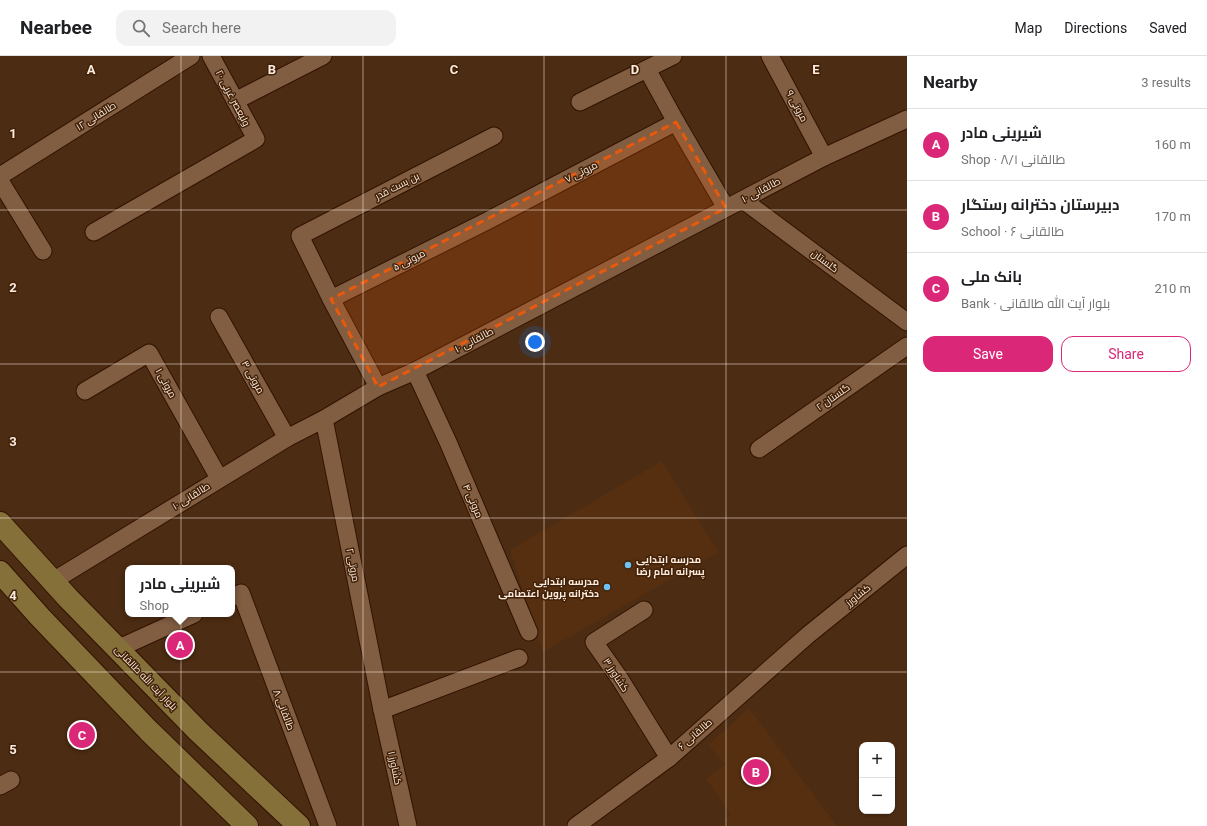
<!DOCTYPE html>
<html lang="en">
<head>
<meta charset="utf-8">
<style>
	body { margin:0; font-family:Roboto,Cairo,sans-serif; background:#f2f2f2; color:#202124 }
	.controls { position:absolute; right:12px; bottom:12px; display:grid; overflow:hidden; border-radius:8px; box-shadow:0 1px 3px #0004 }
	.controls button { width:36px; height:36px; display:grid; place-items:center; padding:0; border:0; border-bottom:1px solid #e0e0e0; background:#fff; color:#202124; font:20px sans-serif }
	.you { position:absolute; left:535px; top:286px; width:14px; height:14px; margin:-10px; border:3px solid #fff; border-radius:50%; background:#1a73e8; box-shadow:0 0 0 6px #1a73e833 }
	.badge { display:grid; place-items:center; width:26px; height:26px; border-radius:50%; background:#db2777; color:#fff; font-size:13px; font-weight:700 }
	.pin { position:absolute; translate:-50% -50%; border:2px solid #fff; box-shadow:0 1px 4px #0006 }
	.popup { position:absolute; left:125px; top:509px; width:110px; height:52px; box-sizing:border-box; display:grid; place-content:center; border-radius:8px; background:#fff; filter:drop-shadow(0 1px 3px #0005); font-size:13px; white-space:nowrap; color:#757577 }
	.popup b { font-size:15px; color:#202124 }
	.popup::after { content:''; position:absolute; left:50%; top:100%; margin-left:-8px; border:8px solid transparent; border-top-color:#fff }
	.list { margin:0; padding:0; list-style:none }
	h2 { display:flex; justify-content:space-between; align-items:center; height:52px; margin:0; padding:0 16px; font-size:17px }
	h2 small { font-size:13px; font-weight:400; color:#757577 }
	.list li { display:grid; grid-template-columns:26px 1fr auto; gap:12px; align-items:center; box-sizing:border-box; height:72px; padding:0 16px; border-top:1px solid #e0e0e0 }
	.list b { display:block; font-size:15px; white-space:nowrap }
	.list p { margin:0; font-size:13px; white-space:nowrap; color:#757577 }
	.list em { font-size:13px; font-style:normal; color:#757577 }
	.actions { display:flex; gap:8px; padding:12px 16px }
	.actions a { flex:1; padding:9px 0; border:1px solid #db2777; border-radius:12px; text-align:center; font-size:14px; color:#db2777 }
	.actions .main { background:#db2777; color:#fff }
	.icon { flex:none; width:22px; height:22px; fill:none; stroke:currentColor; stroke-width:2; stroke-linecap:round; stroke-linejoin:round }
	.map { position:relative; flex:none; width:907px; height:770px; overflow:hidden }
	header { display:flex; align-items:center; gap:24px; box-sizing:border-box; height:56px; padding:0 20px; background:#fff; border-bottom:1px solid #e0e0e0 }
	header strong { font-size:19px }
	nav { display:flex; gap:22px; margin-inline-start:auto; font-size:14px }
	.search { width:280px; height:36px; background:#f2f2f2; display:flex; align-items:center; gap:10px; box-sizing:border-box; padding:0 14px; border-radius:12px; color:#757577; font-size:15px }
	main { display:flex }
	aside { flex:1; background:#fff }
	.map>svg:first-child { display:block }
</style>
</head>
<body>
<header>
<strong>Nearbee</strong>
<div class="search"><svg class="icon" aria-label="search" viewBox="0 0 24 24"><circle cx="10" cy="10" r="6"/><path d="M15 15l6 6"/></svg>Search here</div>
<nav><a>Map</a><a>Directions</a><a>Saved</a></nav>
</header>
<main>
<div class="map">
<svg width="907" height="770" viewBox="0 0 907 770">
	<rect width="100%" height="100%" fill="#4c2c12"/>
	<!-- built -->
	<g fill="#562f10">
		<path d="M 662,405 L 718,496 L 543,596 L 510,494 Z"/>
		<path d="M 749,652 L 837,770 L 729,770 L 724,763 L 731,758 L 706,723 L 725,708 L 708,689 Z"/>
	</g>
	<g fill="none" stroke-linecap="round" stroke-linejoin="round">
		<defs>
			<g id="minor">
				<path d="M 770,0 L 824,101"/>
				<path d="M 647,13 L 676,66 L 726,152"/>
				<path d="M 235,45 L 323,0"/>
				<path d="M 580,46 L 673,0"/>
				<path d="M 0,120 L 191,0"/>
				<path d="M 0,125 L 43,195"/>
				<path d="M 743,144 L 907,266"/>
				<path d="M 94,176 L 256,83 L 211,0"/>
				<path d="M 331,243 L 487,165 L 676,66"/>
				<path d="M 219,261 L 287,382"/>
				<path d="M 415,315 L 448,386 L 529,576"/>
				<path d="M 378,331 L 331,243 L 300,180 L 494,80"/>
				<path d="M 85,335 L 149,297 L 219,422"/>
				<path d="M 324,363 L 382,654 L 408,770"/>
				<path d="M 759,393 L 907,290"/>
				<path d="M 53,525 L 287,382 L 324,363 L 378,331 L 415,315 L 824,101 L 907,63"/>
				<path d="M 232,541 L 241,537 L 328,770"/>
				<path d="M 644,554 L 594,586 L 620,623 L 669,702"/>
				<path d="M 117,593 L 194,558"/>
				<path d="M 382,654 L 519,602"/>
				<path d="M 0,730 L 11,724"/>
				<path d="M 576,770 L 669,702 L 808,579 L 907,499"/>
			</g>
			<g id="secondary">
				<path d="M 0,467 L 68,542 L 198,675 L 299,770"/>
				<path d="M 0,516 L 40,561 L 149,675 L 247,770"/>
			</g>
		</defs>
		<!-- minor casing -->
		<use href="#minor" stroke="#311300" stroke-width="19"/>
		<!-- secondary casing -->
		<use href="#secondary" stroke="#311300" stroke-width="24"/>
		<!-- minor -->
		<use href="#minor" stroke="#815d42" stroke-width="17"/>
		<!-- secondary -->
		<use href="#secondary" stroke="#85703a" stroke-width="22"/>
	</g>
	<!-- marked area -->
	<path fill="#e8590c" fill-opacity="0.2" stroke="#e8590c" stroke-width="3" stroke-dasharray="8 5" stroke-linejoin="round" d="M 676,66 L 726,152 L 378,331 L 331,243 Z"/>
	<!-- grid -->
	<path fill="none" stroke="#fcebdf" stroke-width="1" stroke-opacity="0.55" d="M 181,0 L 181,770M 363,0 L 363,770M 544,0 L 544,770M 726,0 L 726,770M 0,154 L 907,154M 0,308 L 907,308M 0,462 L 907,462M 0,616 L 907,616"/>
	<!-- markers -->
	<g fill="#6fc2f4" stroke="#412107" stroke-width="1.5">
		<circle cx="628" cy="509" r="4"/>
		<circle cx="607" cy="531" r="4"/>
	</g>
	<g text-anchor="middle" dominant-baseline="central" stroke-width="3" stroke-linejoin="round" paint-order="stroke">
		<!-- street labels -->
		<g font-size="10" fill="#fcebdf" stroke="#412107">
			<text transform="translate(233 42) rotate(62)">ولیعصر غربی ۲۰</text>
			<text transform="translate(797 50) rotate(62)">مروتی ۹</text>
			<text transform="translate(96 60) rotate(-32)">طالقانی ۱۲</text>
			<text transform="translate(581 116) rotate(-27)">مروتی ۷</text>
			<text transform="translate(397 130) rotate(-27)">بن بست قدر</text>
			<text transform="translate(761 134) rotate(-28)">طالقانی ۱۰</text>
			<text transform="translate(409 204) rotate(-27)">مروتی ۵</text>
			<text transform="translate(825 205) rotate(37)">گلستان</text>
			<text transform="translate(474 284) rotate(-28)">طالقانی ۱۰</text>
			<text transform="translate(253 321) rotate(61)">مروتی ۳</text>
			<text transform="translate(166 327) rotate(61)">مروتی ۱</text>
			<text transform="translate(833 341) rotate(-35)">گلستان ۲</text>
			<text transform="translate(191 440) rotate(-32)">طالقانی ۱۰</text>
			<text transform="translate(473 445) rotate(67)">مروتی ۴</text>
			<text transform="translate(353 509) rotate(79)">مروتی ۲</text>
			<text transform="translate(858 539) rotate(-39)">کشاورز</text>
			<text transform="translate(616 619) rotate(57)">کشاورز ۳</text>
			<text transform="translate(146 622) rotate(46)">بلوار آیت الله طالقانی</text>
			<text transform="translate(284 654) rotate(69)">طالقانی ۸</text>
			<text transform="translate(695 678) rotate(-41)">طالقانی ۶</text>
			<text transform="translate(395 712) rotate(78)">کشاورز ۱</text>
		</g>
		<!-- poi labels -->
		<g font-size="10" font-weight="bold" fill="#fcebdf" stroke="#412107" text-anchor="start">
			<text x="636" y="503">مدرسه ابتدایی<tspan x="636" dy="12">پسرانه امام رضا</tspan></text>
			<text x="599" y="525" text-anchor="end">مدرسه ابتدایی<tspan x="599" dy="12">دخترانه پروین اعتصامی</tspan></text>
		</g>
	</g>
	<g font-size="13" text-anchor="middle" font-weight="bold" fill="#fcebdf" stroke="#412107" stroke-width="3" stroke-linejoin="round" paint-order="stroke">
		<text x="91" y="18">A</text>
		<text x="272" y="18">B</text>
		<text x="454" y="18">C</text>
		<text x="635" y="18">D</text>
		<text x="816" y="18">E</text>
		<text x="13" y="82">1</text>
		<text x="13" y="236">2</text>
		<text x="13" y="390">3</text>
		<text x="13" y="544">4</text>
		<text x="13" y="698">5</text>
	</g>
</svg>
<div class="controls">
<button>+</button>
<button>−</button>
</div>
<div class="you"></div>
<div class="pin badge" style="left:180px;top:589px">A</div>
<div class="popup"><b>شیرینی مادر</b>Shop</div>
<div class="pin badge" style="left:756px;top:716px">B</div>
<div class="pin badge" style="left:82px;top:679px">C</div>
</div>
<aside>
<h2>Nearby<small>3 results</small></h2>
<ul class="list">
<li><span class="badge">A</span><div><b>شیرینی مادر</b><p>Shop · طالقانی ۸/۱</p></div><em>160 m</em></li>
<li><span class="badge">B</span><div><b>دبیرستان دخترانه رستگار</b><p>School · طالقانی ۶</p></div><em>170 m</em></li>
<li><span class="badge">C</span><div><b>بانک ملی</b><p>Bank · بلوار آیت الله طالقانی</p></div><em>210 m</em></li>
</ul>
<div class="actions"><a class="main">Save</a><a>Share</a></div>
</aside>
</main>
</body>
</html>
